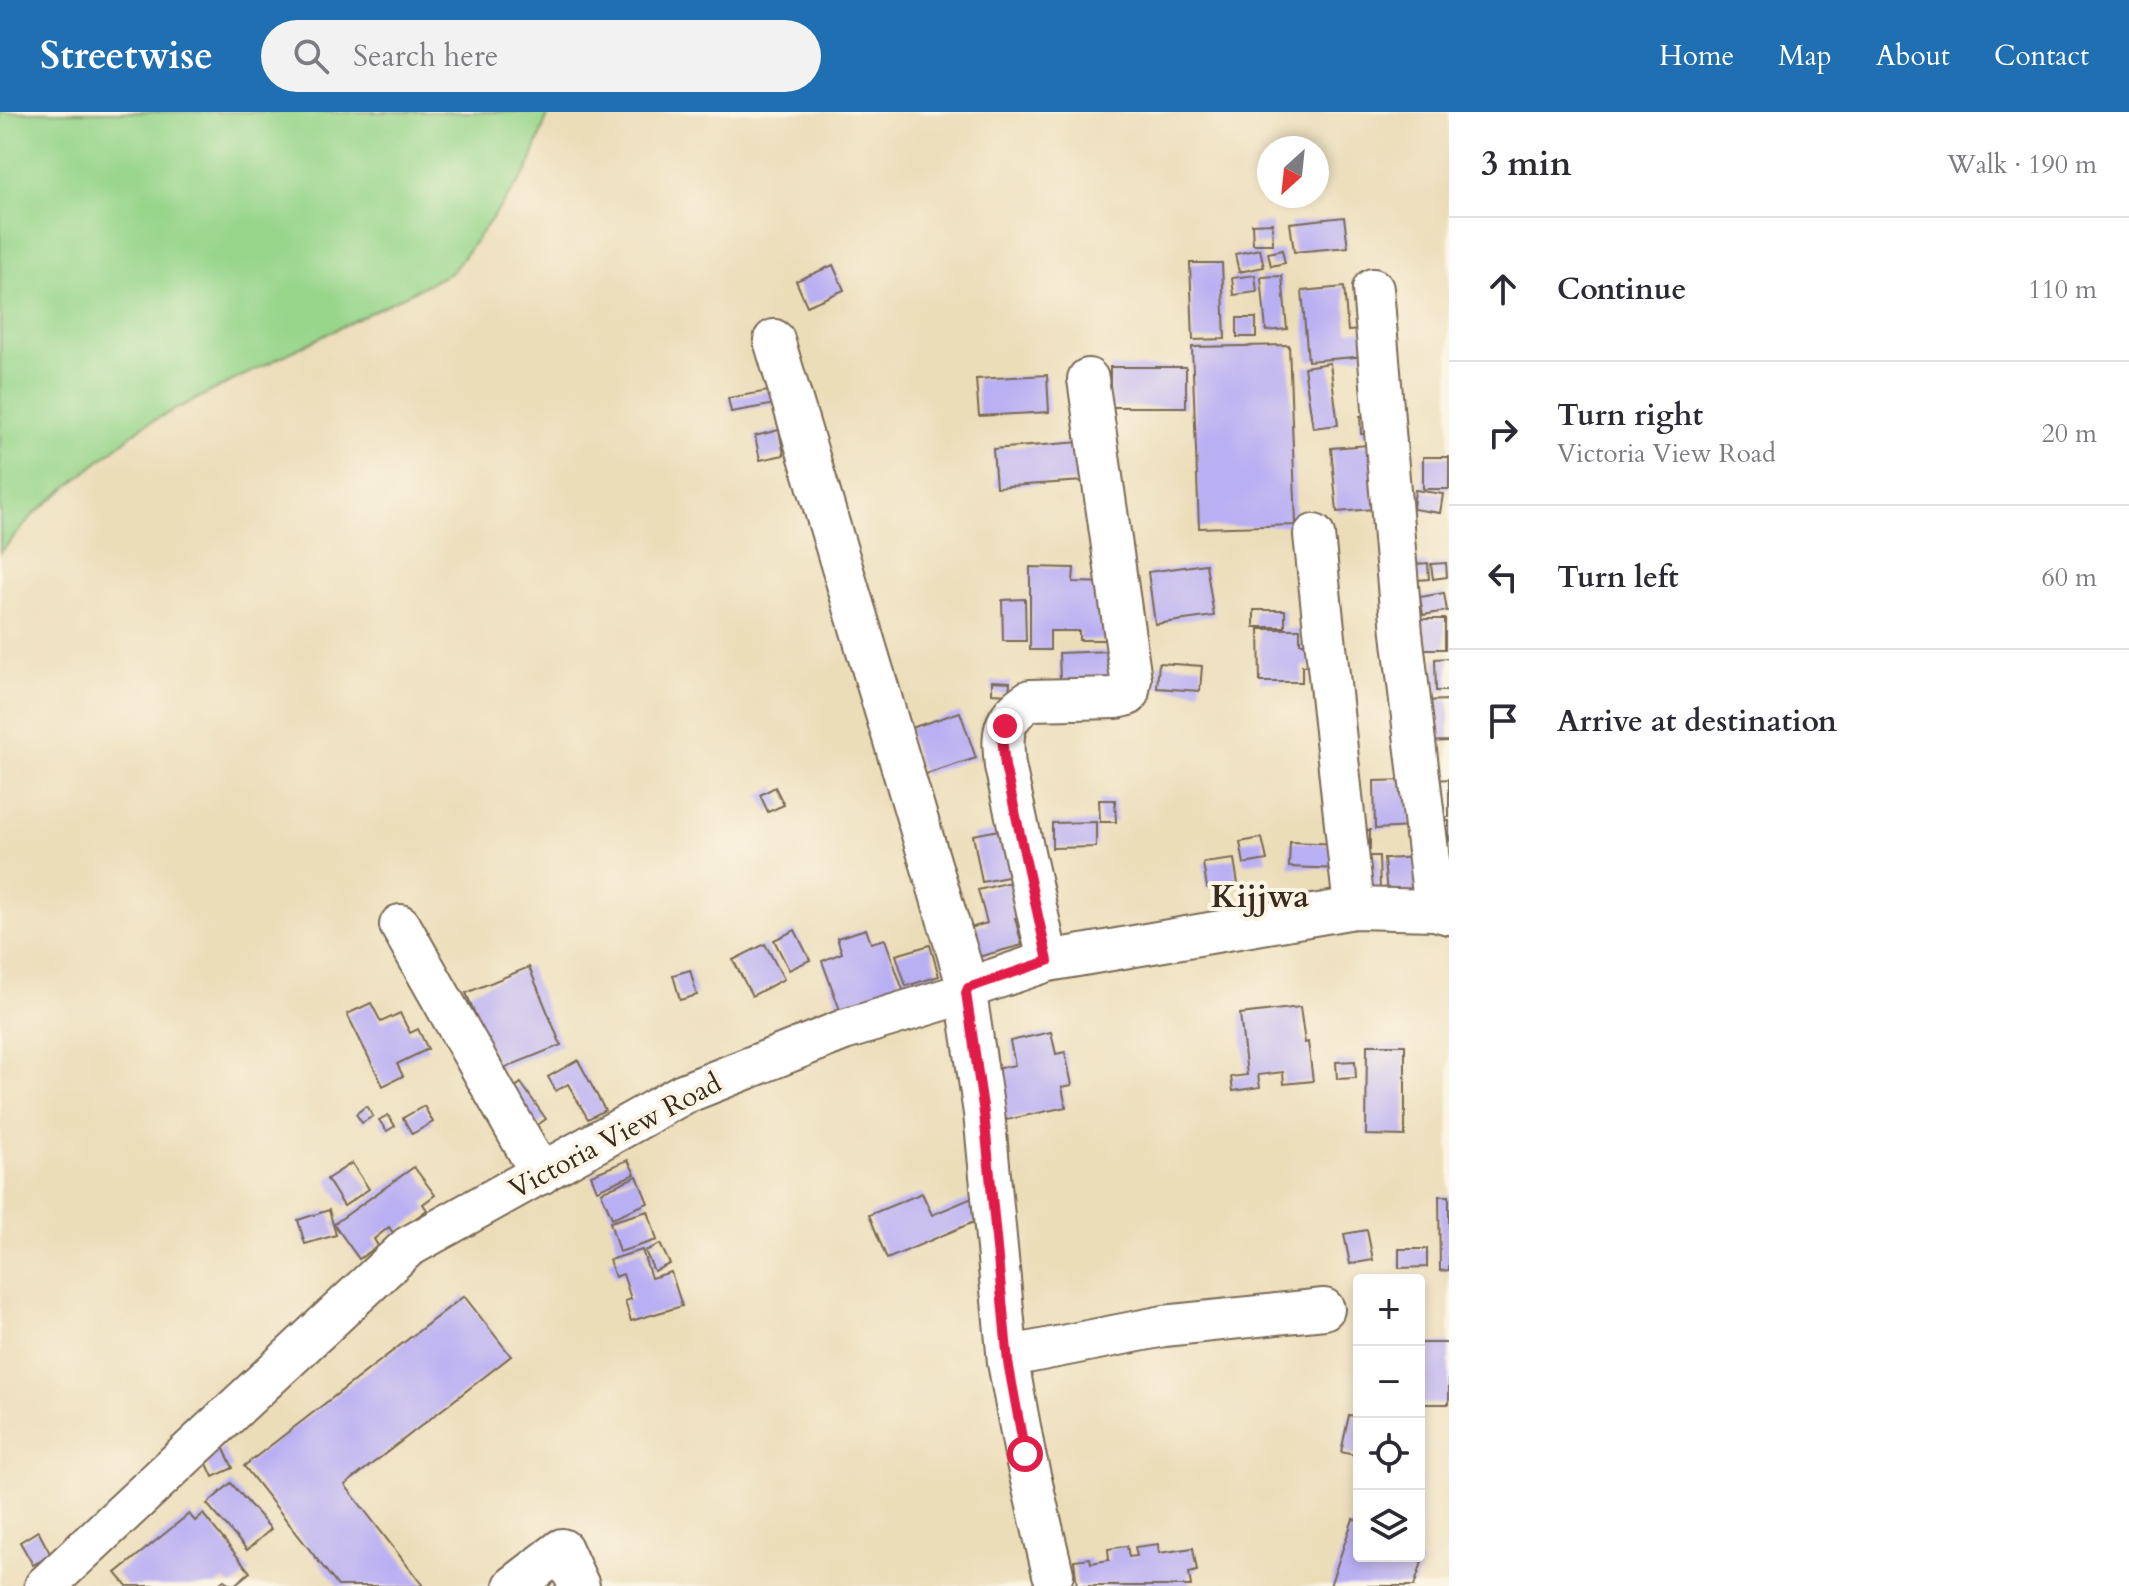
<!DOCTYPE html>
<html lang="en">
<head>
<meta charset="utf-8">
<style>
	body { margin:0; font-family:Cardo,serif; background:#f2f2f3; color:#2b2b33 }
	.controls { position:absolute; right:24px; bottom:24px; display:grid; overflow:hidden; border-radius:8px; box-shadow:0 4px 12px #0003 }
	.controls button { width:72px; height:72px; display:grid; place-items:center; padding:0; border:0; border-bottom:2px solid #e1e1e2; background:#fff; color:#2b2b33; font:40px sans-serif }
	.compass { position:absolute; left:1257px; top:24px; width:72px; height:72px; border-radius:50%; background:#fff; box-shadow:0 4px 12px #0003; rotate:207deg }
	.stop { position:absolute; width:24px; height:24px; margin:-18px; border:6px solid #e11d48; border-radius:50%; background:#fff }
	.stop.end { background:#e11d48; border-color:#fff; box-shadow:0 2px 8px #0008 }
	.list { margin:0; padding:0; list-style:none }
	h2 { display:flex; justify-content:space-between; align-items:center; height:104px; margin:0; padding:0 32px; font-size:34px }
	h2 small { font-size:26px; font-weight:400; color:#7c7c81 }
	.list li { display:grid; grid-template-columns:52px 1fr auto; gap:24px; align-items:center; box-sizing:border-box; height:144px; padding:0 32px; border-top:2px solid #e1e1e2 }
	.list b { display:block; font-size:30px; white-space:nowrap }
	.list p { margin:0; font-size:26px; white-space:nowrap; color:#7c7c81 }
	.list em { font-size:26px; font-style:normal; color:#7c7c81 }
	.icon { flex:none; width:44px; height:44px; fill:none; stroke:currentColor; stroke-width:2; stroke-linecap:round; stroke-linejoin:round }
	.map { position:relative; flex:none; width:1449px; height:1474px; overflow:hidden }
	header { display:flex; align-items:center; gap:48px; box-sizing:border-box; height:112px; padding:0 40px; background:#1f6fb2; color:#fff }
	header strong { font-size:38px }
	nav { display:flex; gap:44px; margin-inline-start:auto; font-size:28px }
	.search { width:560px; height:72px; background:#f2f2f3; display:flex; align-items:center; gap:20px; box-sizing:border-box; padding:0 28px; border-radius:44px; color:#7c7c81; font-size:30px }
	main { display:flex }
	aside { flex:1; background:#fff }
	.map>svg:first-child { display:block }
</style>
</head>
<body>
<header>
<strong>Streetwise</strong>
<div class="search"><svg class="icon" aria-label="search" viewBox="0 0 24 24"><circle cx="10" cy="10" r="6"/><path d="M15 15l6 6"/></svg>Search here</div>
<nav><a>Home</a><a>Map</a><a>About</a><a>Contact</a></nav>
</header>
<main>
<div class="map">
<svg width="1449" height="1474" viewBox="0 0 1449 1474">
	<rect width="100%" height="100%" fill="#fcf5e5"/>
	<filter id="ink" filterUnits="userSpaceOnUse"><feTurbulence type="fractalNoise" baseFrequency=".0125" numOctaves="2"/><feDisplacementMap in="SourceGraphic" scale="16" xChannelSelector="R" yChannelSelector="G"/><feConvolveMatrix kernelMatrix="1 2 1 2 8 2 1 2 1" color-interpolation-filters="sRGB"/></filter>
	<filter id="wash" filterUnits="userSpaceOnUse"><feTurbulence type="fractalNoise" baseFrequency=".006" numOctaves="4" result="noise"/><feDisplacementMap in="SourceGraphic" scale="32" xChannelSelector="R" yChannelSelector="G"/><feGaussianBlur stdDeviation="1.8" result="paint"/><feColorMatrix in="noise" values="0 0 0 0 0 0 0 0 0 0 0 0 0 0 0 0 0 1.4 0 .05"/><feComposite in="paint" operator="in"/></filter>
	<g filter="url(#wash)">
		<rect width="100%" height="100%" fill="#ecddb9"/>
		<!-- green -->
		<path fill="#97d58b" stroke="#698054" stroke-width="2" d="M 0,0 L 549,0 L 527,59 L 452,160 L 144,313 L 34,402 L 0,441 Z"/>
		<g id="blocks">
			<!-- building -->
			<g fill="#b9aff3">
				<path d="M 1344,105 L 1348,135 L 1294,140 L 1290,111 Z"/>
				<path d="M 1272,111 L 1273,132 L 1253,132 L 1252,112 Z"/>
				<path d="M 1260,137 L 1264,155 L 1239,160 L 1235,142 Z"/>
				<path d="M 1282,138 L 1285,151 L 1271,154 L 1268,141 Z"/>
				<path d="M 1190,151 L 1222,151 L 1225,227 L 1193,228 Z"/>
				<path d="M 833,153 L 844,178 L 807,194 L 796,169 Z"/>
				<path d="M 1255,163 L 1257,180 L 1234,183 L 1232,166 Z"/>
				<path d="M 1282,164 L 1287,217 L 1266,219 L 1261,165 Z"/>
				<path d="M 1344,175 L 1348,219 L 1363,218 L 1366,244 L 1308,249 L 1302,179 Z"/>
				<rect x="1237" y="206" width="19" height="19"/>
				<path d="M 1289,233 L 1296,413 L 1199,416 L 1192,235 Z"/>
				<path d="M 1330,251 L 1338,313 L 1313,316 L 1304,255 Z"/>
				<rect x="1110" y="255" width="76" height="40"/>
				<path d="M 1047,263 L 1049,300 L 979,304 L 976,267 Z"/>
				<path d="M 774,278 L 776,292 L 731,300 L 728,286 Z"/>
				<path d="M 1360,304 L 1376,304 L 1376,322 L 1361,322 Z"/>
				<path d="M 779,318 L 784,343 L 760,348 L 755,324 Z"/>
				<path d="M 1080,330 L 1083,369 L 996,375 L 993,337 Z"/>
				<path d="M 1381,332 L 1386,396 L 1337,400 L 1331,336 Z"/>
				<rect x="1423" y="345" width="26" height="32"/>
				<path d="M 1415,378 L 1443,382 L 1440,401 L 1413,397 Z"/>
				<path d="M 1428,451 L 1429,467 L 1405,469 L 1404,453 Z"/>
				<path d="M 1446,451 L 1447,465 L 1433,467 L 1431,452 Z"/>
				<path d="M 1206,452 L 1214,504 L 1155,512 L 1148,460 Z"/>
				<path d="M 1030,455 L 1074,456 L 1073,470 L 1113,471 L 1113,528 L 1079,528 L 1079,519 L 1050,519 L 1050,538 L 1030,538 Z"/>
				<path d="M 1444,481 L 1447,499 L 1423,503 L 1420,485 Z"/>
				<path d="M 1025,487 L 1026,529 L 1003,529 L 1002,488 Z"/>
				<rect x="1254" y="498" width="31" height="17"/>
				<rect x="1419" y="507" width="26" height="30"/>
				<path d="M 1259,517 L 1300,517 L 1300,531 L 1311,531 L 1311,554 L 1302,554 L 1302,570 L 1260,570 Z"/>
				<path d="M 1111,539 L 1112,567 L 1060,569 L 1059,541 Z"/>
				<path d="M 1449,546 L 1449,579 L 1436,579 L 1435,547 Z"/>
				<path d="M 1159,551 L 1202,554 L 1200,579 L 1157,576 Z"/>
				<path d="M 992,569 L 1010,570 L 1009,582 L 992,581 Z"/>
				<path d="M 1449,588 L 1449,629 L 1423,630 L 1420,589 Z"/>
				<path d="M 960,600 L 976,646 L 923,663 L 908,617 Z"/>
				<path d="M 1449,667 L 1449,705 L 1437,706 L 1435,668 Z"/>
				<path d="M 1410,668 L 1412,715 L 1375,717 L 1374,669 Z"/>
				<path d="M 775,675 L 784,693 L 768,700 L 760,683 Z"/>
				<path d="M 1099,688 L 1115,688 L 1116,710 L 1100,710 Z"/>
				<path d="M 1432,708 L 1449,709 L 1449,729 L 1430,728 Z"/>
				<path d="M 1096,710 L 1096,735 L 1052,736 L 1052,711 Z"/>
				<path d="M 1015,715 L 1023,762 L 982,770 L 973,723 Z"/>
				<path d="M 1370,718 L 1370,738 L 1353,739 L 1352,719 Z"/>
				<path d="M 1262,726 L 1267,748 L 1244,752 L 1240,730 Z"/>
				<path d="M 1290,730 L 1341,732 L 1341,757 L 1289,755 Z"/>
				<path d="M 1361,744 L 1379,744 L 1380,778 L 1363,779 Z"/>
				<path d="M 1418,745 L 1420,781 L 1387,783 L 1384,747 Z"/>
				<path d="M 1234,747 L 1238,772 L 1207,776 L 1203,751 Z"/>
				<path d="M 1022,767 L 1026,803 L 1015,806 L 1022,833 L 978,845 L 970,816 L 987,811 L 978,778 Z"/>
				<path d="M 866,817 L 871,831 L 885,827 L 905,884 L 843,906 L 822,849 L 842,841 L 837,826 Z"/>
				<path d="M 795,818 L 810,848 L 789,858 L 774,828 Z"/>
				<path d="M 765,832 L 784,867 L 752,884 L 733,848 Z"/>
				<path d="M 930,833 L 939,864 L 906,874 L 896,843 Z"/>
				<path d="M 529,855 L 561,933 L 499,958 L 466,881 Z"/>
				<path d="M 690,858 L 697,883 L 680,888 L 673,863 Z"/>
				<path d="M 371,891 L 381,910 L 400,901 L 410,921 L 418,917 L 428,937 L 397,952 L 403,964 L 383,974 L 347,902 Z"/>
				<path d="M 1300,895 L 1305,931 L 1308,930 L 1313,969 L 1284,972 L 1283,960 L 1258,963 L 1260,975 L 1233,979 L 1231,965 L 1247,963 L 1240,902 Z"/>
				<path d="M 1051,920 L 1056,942 L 1065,940 L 1072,973 L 1062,975 L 1066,995 L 1006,1008 L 995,957 L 1015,953 L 1010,929 Z"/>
				<path d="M 1367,933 L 1405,933 L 1405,1024 L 1366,1023 Z"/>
				<path d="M 578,948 L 605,998 L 588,1007 L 568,972 L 556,979 L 548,965 Z"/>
				<path d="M 1355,949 L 1356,966 L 1337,967 L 1336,950 Z"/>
				<path d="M 521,971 L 546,1007 L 530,1018 L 506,982 Z"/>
				<path d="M 366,994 L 373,1004 L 362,1011 L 356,1002 Z"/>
				<path d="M 424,994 L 433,1010 L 412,1022 L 403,1006 Z"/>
				<path d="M 388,1003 L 395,1014 L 387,1019 L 379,1008 Z"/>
				<path d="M 628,1048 L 635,1062 L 597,1078 L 591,1063 Z"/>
				<path d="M 352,1051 L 369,1077 L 344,1094 L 327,1067 Z"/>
				<path d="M 414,1055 L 435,1083 L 423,1092 L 427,1098 L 394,1122 L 389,1115 L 374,1127 L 378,1134 L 359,1147 L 334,1112 Z"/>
				<path d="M 637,1064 L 648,1091 L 612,1106 L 601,1080 Z"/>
				<path d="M 922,1081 L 932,1103 L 972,1086 L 981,1107 L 887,1147 L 869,1103 Z"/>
				<path d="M 1439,1084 L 1449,1084 L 1449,1158 L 1440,1159 Z"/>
				<path d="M 329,1098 L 336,1123 L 305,1132 L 298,1108 Z"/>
				<path d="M 648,1099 L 657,1128 L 619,1140 L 610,1110 Z"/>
				<path d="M 1367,1118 L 1373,1148 L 1350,1152 L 1344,1122 Z"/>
				<path d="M 660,1132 L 670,1152 L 654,1159 L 645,1139 Z"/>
				<path d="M 1399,1137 L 1427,1137 L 1427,1155 L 1399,1156 Z"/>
				<path d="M 642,1138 L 651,1166 L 671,1160 L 682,1194 L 631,1209 L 625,1189 L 631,1187 L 623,1162 L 615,1165 L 609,1148 Z"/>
				<path d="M 464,1184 L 511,1244 L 345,1373 L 423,1474 L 338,1474 L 244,1354 Z"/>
				<rect x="1419" y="1231" width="30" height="61"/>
				<path d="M 1349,1303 L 1359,1305 L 1359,1344 L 1341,1340 Z"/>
				<path d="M 224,1337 L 233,1356 L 213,1365 L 204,1345 Z"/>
				<path d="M 231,1371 L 271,1417 L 247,1438 L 207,1392 Z"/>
				<path d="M 189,1402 L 195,1409 L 203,1402 L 250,1460 L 233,1474 L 224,1468 L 216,1474 L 127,1474 L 116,1461 Z"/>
				<path d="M 1353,1407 L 1359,1409 L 1359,1444 L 1413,1444 L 1412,1446 L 1422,1450 L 1414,1474 L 1330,1474 Z"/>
				<path d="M 38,1419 L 51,1443 L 33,1453 L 20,1430 Z"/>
				<path d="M 1158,1432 L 1159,1441 L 1193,1436 L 1197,1459 L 1189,1461 L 1191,1474 L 1077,1474 L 1074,1448 L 1090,1446 L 1091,1451 L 1109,1448 L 1108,1437 L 1127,1434 L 1129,1445 L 1137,1444 L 1135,1435 Z"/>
			</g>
		</g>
	</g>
	<g filter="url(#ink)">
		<use href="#blocks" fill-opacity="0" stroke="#796954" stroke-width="2"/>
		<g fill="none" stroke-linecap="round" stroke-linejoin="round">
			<defs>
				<g id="minor">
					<path d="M 1373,177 L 1402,521 L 1435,798"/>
					<path d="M 774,228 L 968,876"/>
					<path d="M 1314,423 L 1354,796"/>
					<path d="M 400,813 L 541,1062"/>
					<path d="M 1048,849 L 1005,654 C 1002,623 1000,607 1030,588 L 1117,586 L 1128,583 L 1131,567 L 1088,267"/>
					<path d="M 966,881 L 984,1001 L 1008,1250 L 1025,1342 L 1053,1462"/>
					<path d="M 1008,1250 L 1016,1243 L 1164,1214 L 1324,1197"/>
					<path d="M 45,1474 L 408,1135 L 683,982 L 844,918 L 966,881 L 968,876 L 1048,849 L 1354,796 L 1435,798 L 1449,802"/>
					<path d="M 514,1474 L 562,1437 L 579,1474"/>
				</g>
			</defs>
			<!-- minor casing -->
			<use href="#minor" stroke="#796954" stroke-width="44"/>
			<!-- minor -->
			<use href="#minor" stroke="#fff" stroke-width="40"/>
		</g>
	</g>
	<g fill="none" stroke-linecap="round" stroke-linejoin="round" filter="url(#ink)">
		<!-- route -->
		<path stroke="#e11d48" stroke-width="10" d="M 1005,614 L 1002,625 L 1005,654 L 1048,849 L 968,876 L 966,881 L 984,1001 L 1008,1250 L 1025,1342"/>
	</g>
	<g text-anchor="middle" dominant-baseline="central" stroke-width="8" stroke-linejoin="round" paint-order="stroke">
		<!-- street labels -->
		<g font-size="28" fill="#3b2a1e" stroke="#fcf5e5">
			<text transform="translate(615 1024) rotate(-28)">Victoria View Road</text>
		</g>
		<!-- quarter labels -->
		<g font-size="32" font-weight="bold" fill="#3b2a1e" stroke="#fcf5e5">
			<text x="1260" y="785">Kijjwa</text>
		</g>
	</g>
</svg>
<div class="controls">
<button>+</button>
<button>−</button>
<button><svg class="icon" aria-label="locate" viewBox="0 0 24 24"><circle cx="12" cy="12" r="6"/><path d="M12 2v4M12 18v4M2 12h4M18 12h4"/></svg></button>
<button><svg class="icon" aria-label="layers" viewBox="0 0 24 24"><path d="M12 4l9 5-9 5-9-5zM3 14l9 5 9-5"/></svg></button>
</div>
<svg class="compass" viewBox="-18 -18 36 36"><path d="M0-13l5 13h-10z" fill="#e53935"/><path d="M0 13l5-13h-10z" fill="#7c7c81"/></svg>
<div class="stop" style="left:1025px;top:1342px"></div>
<div class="stop end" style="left:1005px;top:614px"></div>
</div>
<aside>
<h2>3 min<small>Walk · 190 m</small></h2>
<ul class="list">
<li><svg class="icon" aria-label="ahead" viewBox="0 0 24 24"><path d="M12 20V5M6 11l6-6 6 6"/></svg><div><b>Continue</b></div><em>110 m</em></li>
<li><svg class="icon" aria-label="right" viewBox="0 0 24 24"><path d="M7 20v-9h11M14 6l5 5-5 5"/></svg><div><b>Turn right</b><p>Victoria View Road</p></div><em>20 m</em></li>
<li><svg class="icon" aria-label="left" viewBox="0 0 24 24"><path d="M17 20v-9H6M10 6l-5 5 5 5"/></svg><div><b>Turn left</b></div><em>60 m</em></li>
<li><svg class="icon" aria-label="arrive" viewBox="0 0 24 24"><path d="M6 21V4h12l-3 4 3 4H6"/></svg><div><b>Arrive at destination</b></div></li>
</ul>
</aside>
</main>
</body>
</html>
